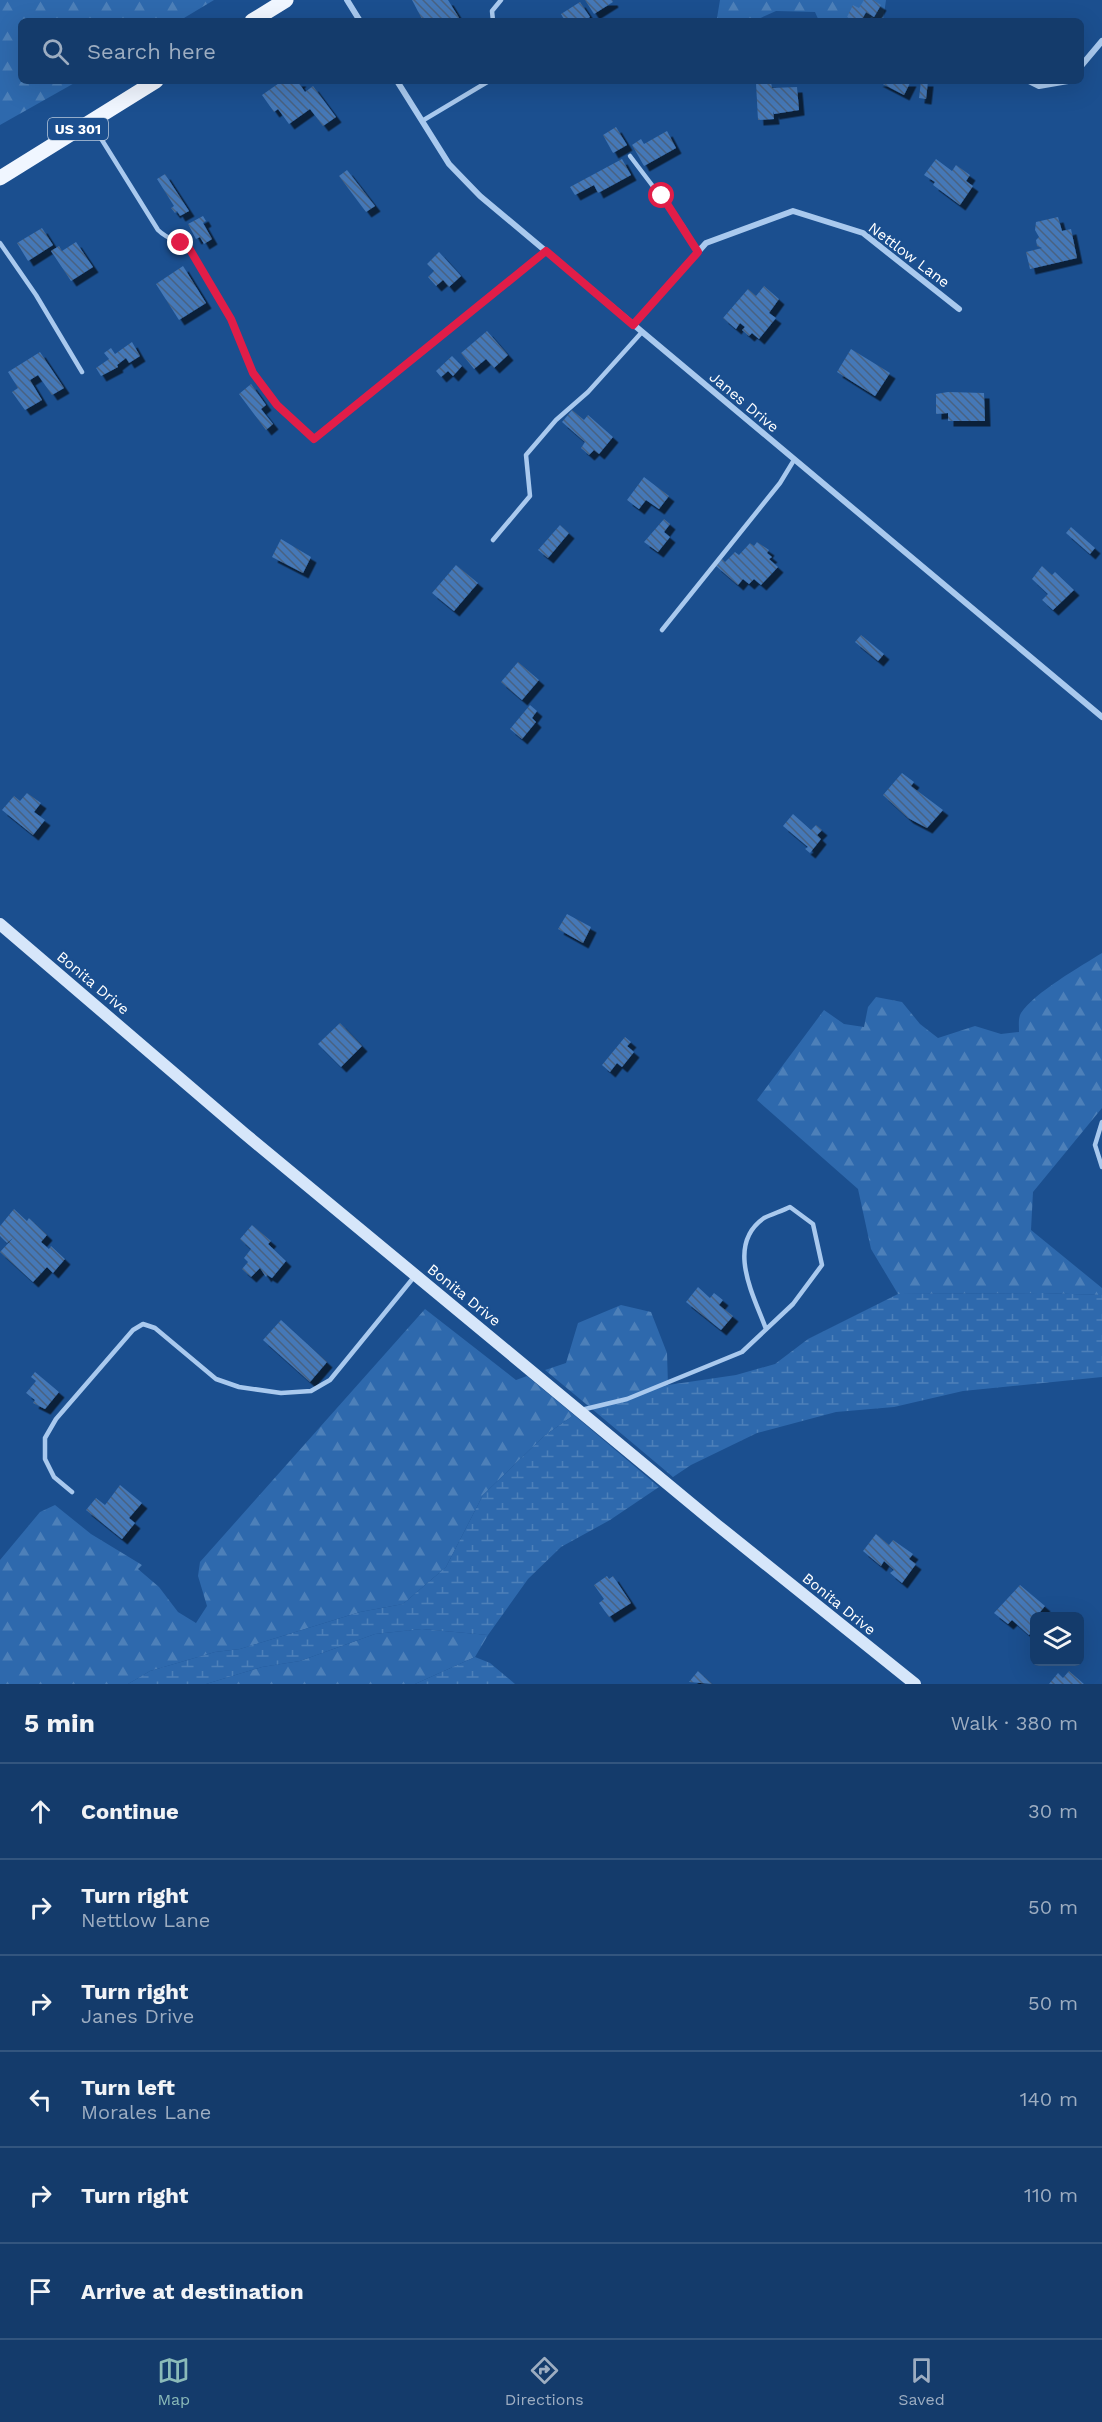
<!DOCTYPE html>
<html lang="en">
<head>
<meta charset="utf-8">
<style>
	body { margin:0; font-family:"Work Sans",sans-serif; background:#1d4271; color:#f1f3f6 }
	.controls { position:absolute; right:18px; bottom:18px; display:grid; overflow:hidden; border-radius:9px; box-shadow:0 6px 24px #0002 }
	.controls button { width:54px; height:54px; display:grid; place-items:center; padding:0; border:0; border-bottom:2px solid #33557e; background:#143b6b; color:#f1f3f6; font:30px sans-serif }
	.stop { position:absolute; width:18px; height:18px; margin:-14px; border:4px solid #e11d48; border-radius:50%; background:#fff }
	.stop.end { background:#e11d48; border-color:#fff; box-shadow:0 2px 6px #0008 }
	.list { margin:0; padding:0; list-style:none }
	h2 { display:flex; justify-content:space-between; align-items:center; height:78px; margin:0; padding:0 24px; font-size:26px }
	h2 small { font-size:20px; font-weight:400; color:#9dadc1 }
	.list li { display:grid; grid-template-columns:39px 1fr auto; gap:18px; align-items:center; box-sizing:border-box; height:96px; padding:0 24px; border-top:2px solid #33557e }
	.list b { display:block; font-size:22px; white-space:nowrap }
	.list p { margin:0; font-size:20px; white-space:nowrap; color:#9dadc1 }
	.list em { font-size:20px; font-style:normal; color:#9dadc1 }
	.icon { flex:none; width:33px; height:33px; fill:none; stroke:currentColor; stroke-width:2; stroke-linecap:round; stroke-linejoin:round }
	.map { position:relative; flex:none; width:1102px; height:1684px; overflow:hidden }
	.search { position:absolute; background:#143b6b; box-shadow:0 6px 24px #0002; left:18px; right:18px; top:18px; height:66px; display:flex; align-items:center; gap:15px; box-sizing:border-box; padding:0 21px; border-radius:9px; color:#9dadc1; font-size:22px }
	.sheet { height:654px; background:#143b6b }
	nav { display:flex; justify-content:space-around; align-items:center; box-sizing:border-box; height:84px; border-top:2px solid #33557e; background:#143b6b; font-size:16px; color:#9dadc1 }
	nav a { display:grid; justify-items:center; gap:3px }
	nav .on { color:#8bbbb9 }
	.map>svg:first-child { display:block }
</style>
</head>
<body>
<div class="map">
<svg width="1102" height="1684" viewBox="0 0 1102 1684">
	<defs>
		<pattern id="forest-firs" width="22" height="20" patternUnits="userSpaceOnUse" patternTransform="scale(1.5)"><rect width="22" height="20" fill="#2e69ad"/><path d="M5 1l3.5 6h-7zM16 11l3.5 6h-7z" fill="#4d80b9"/></pattern>
		<pattern id="wetland-marsh" width="20" height="14" patternUnits="userSpaceOnUse" patternTransform="scale(1.5)"><rect width="20" height="14" fill="#2e69ad"/><path d="M1 5h8M5 5V1M11 12h8M15 12V8" fill="none" stroke="#4d80b9"/></pattern>
		<pattern id="building-back-hatch" width="6" height="6" patternUnits="userSpaceOnUse" patternTransform="scale(1.5)"><rect width="6" height="6" fill="#4478b7"/><path d="M-1 5l2 2M0 0l6 6M5-1l2 2" fill="none" stroke="#486282"/></pattern>
		<filter id="shadow"><feDropShadow dx="5.5" dy="5.5" stdDeviation="0" flood-color="#0009"/></filter>
	</defs>
	<rect width="100%" height="100%" fill="#1b4f8f"/>
	<!-- forest -->
	<g fill="url(#forest-firs)">
		<path d="M 0,0 L 214,0 L 179,21 L 21,21 L 21,81 L 78,81 L 0,125 Z"/>
		<path d="M 720,0 L 886,0 L 883,21 L 819,21 L 815,12 L 776,11 L 754,21 L 720,21 L 717,18 Z"/>
		<path d="M 1102,953 L 1102,1108 L 1033,1192 L 1031,1230 L 1102,1288 L 1102,1295 L 1041,1293 L 898,1294 L 871,1249 L 858,1189 L 757,1100 L 824,1010 L 844,1024 L 864,1027 L 868,1007 L 876,997 L 902,1002 L 920,1024 L 938,1038 L 975,1026 L 1001,1034 L 1019,1032 C 1019,1026 1018,1018 1021,1013 C 1034,993 1081,966 1102,953 Z"/>
		<path d="M 621,1305 L 651,1312 L 667,1353 L 668,1385 L 592,1409 L 545,1370 L 566,1363 L 578,1323 Z"/>
		<path d="M 425,1309 L 516,1380 L 527,1376 L 574,1415 L 544,1436 L 483,1495 L 446,1567 L 403,1604 L 360,1612 L 240,1649 L 215,1652 L 150,1671 L 128,1684 L 0,1684 L 0,1560 L 40,1512 L 55,1505 L 91,1534 L 142,1565 L 138,1569 L 159,1587 L 178,1612 L 196,1623 L 207,1606 L 198,1576 L 200,1562 Z"/>
		<path d="M 422,1629 L 488,1635 L 475,1657 L 415,1684 L 206,1684 L 262,1667 L 300,1661 L 375,1634 Z"/>
	</g>
	<!-- wetland -->
	<g fill="url(#wetland-marsh)">
		<path d="M 1041,1293 L 1102,1295 L 1102,1377 L 963,1391 L 894,1407 L 836,1412 L 757,1433 L 691,1465 L 673,1477 L 592,1409 L 668,1385 L 736,1375 L 775,1364 L 808,1339 L 898,1294 Z"/>
		<path d="M 574,1415 L 659,1487 L 610,1520 L 561,1547 L 528,1579 L 488,1635 L 422,1629 L 375,1634 L 300,1661 L 262,1667 L 206,1684 L 128,1684 L 150,1671 L 215,1652 L 240,1649 L 360,1612 L 403,1604 L 446,1567 L 483,1495 L 544,1436 Z"/>
		<path d="M 475,1657 L 490,1663 L 515,1684 L 415,1684 Z"/>
	</g>
	<!-- building -->
	<g fill="url(#building-back-hatch)" filter="url(#shadow)">
		<path d="M 412,0 L 448,0 L 461,21 L 423,21 Z"/>
		<path d="M 585,0 L 612,0 L 613,2 L 594,14 Z"/>
		<path d="M 864,0 L 873,0 L 881,5 L 874,17 L 866,12 L 861,21 L 847,17 L 853,5 L 859,8 Z"/>
		<path d="M 580,2 L 590,17 L 584,21 L 565,21 L 561,14 Z"/>
		<path d="M 282,81 L 301,81 L 299,83 L 305,92 L 313,86 L 336,117 L 323,126 L 310,109 L 289,124 L 278,109 L 274,112 L 262,95 Z"/>
		<path d="M 877,81 L 911,81 L 904,95 Z"/>
		<path d="M 921,81 L 928,81 L 926,99 L 919,98 Z"/>
		<path d="M 771,82 L 772,88 L 797,87 L 799,110 L 774,114 L 773,111 L 774,119 L 758,120 L 756,83 Z"/>
		<path d="M 616,127 L 627,145 L 613,153 L 603,135 Z"/>
		<path d="M 667,131 L 676,148 L 644,166 L 632,145 L 641,139 L 644,144 Z"/>
		<path d="M 622,159 L 631,175 L 598,193 L 594,185 L 575,195 L 570,187 Z"/>
		<path d="M 936,159 L 952,171 L 956,165 L 970,175 L 966,181 L 973,186 L 960,205 L 933,185 L 935,182 L 924,175 Z"/>
		<path d="M 347,170 L 375,206 L 366,212 L 339,176 Z"/>
		<path d="M 165,174 L 189,211 L 180,216 L 177,211 L 175,213 L 171,208 L 174,206 L 157,179 Z"/>
		<path d="M 203,216 L 206,221 L 203,223 L 212,239 L 204,244 L 200,237 L 196,239 L 188,224 Z"/>
		<path d="M 1058,217 L 1062,231 L 1071,229 L 1077,258 L 1030,269 L 1026,252 L 1042,248 L 1037,246 L 1036,240 L 1039,237 L 1035,230 L 1036,222 Z"/>
		<path d="M 42,228 L 53,245 L 28,261 L 17,243 Z"/>
		<path d="M 76,242 L 93,267 L 71,281 L 51,251 L 59,246 L 62,251 Z"/>
		<path d="M 439,252 L 461,276 L 449,287 L 443,280 L 436,286 L 428,277 L 434,271 L 427,264 Z"/>
		<path d="M 183,266 L 206,303 L 179,320 L 156,284 Z"/>
		<path d="M 764,286 L 779,299 L 769,313 L 776,318 L 759,339 L 752,333 L 749,336 L 742,330 L 745,327 L 740,323 L 736,329 L 723,318 L 748,289 L 756,296 Z"/>
		<path d="M 487,331 L 508,355 L 494,368 L 486,359 L 474,369 L 461,353 Z"/>
		<path d="M 132,342 L 140,356 L 129,363 L 126,358 L 117,365 L 118,367 L 101,376 L 96,368 L 109,359 L 104,353 L 111,348 L 115,354 Z"/>
		<path d="M 851,349 L 890,373 L 875,396 L 837,372 Z"/>
		<path d="M 40,352 L 64,388 L 52,395 L 38,375 L 30,380 L 42,400 L 25,410 L 12,392 L 18,388 L 8,372 Z"/>
		<path d="M 452,356 L 462,366 L 453,376 L 448,371 L 441,377 L 436,371 Z"/>
		<path d="M 251,384 L 266,405 L 261,409 L 273,424 L 266,430 L 239,394 Z"/>
		<path d="M 948,392 L 984,393 L 985,421 L 948,421 L 948,413 L 936,414 L 936,394 Z"/>
		<path d="M 572,410 L 584,420 L 588,415 L 613,437 L 599,454 L 594,450 L 589,455 L 581,448 L 585,442 L 562,422 Z"/>
		<path d="M 644,477 L 669,496 L 659,509 L 646,500 L 639,509 L 627,500 Z"/>
		<path d="M 664,519 L 670,524 L 664,532 L 670,537 L 658,552 L 644,542 Z"/>
		<path d="M 560,525 L 569,533 L 548,558 L 538,550 Z"/>
		<path d="M 1071,527 L 1095,548 L 1090,554 L 1066,533 Z"/>
		<path d="M 281,539 L 311,557 L 303,573 L 272,557 Z"/>
		<path d="M 757,542 L 769,550 L 767,553 L 772,557 L 769,559 L 778,567 L 761,585 L 754,579 L 749,584 L 743,579 L 738,585 L 716,566 L 722,559 L 725,562 L 735,552 L 739,555 L 750,543 L 754,546 Z"/>
		<path d="M 456,565 L 478,583 L 454,611 L 432,593 Z"/>
		<path d="M 1042,566 L 1052,575 L 1055,572 L 1074,590 L 1053,610 L 1042,600 L 1048,594 L 1032,579 Z"/>
		<path d="M 861,635 L 884,654 L 878,661 L 855,642 Z"/>
		<path d="M 518,662 L 539,680 L 522,700 L 501,682 Z"/>
		<path d="M 530,705 L 537,711 L 532,718 L 536,722 L 522,739 L 510,729 Z"/>
		<path d="M 902,773 L 914,782 L 911,786 L 943,810 L 927,828 L 908,818 L 883,795 Z"/>
		<path d="M 27,793 L 41,803 L 34,812 L 45,820 L 33,835 L 2,810 L 14,796 L 20,801 Z"/>
		<path d="M 793,814 L 811,830 L 816,825 L 822,830 L 817,835 L 821,839 L 810,853 L 805,849 L 808,847 L 783,826 Z"/>
		<path d="M 567,914 L 591,927 L 583,943 L 558,929 Z"/>
		<path d="M 340,1023 L 362,1046 L 341,1067 L 318,1044 Z"/>
		<path d="M 625,1037 L 631,1042 L 627,1046 L 634,1052 L 622,1067 L 617,1063 L 610,1072 L 602,1065 Z"/>
		<path d="M 14,1209 L 27,1221 L 29,1218 L 47,1235 L 41,1242 L 49,1249 L 51,1246 L 65,1259 L 53,1273 L 47,1267 L 33,1282 L 0,1252 L 13,1238 L 7,1243 L 0,1236 L 0,1226 Z"/>
		<path d="M 252,1225 L 271,1241 L 268,1244 L 286,1261 L 272,1278 L 267,1275 L 266,1277 L 260,1268 L 251,1277 L 242,1269 L 248,1262 L 244,1258 L 251,1249 L 240,1239 Z"/>
		<path d="M 698,1287 L 710,1298 L 714,1293 L 723,1300 L 719,1305 L 733,1316 L 721,1330 L 686,1302 Z"/>
		<path d="M 281,1320 L 327,1362 L 310,1382 L 263,1340 Z"/>
		<path d="M 35,1372 L 59,1392 L 45,1409 L 33,1403 L 35,1400 L 26,1393 L 36,1381 L 31,1377 Z"/>
		<path d="M 120,1485 L 142,1503 L 129,1518 L 135,1523 L 122,1539 L 86,1510 L 96,1498 L 105,1505 Z"/>
		<path d="M 876,1534 L 889,1545 L 893,1540 L 913,1554 L 909,1559 L 916,1564 L 902,1583 L 890,1573 L 894,1570 L 884,1561 L 881,1566 L 863,1551 Z"/>
		<path d="M 607,1576 L 609,1579 L 613,1576 L 631,1603 L 609,1617 L 599,1603 L 604,1599 L 594,1585 Z"/>
		<path d="M 1020,1585 L 1045,1606 L 1040,1612 L 1046,1616 L 1034,1616 L 1034,1629 L 1029,1635 L 1012,1620 L 1008,1624 L 994,1613 Z"/>
		<path d="M 698,1671 L 712,1684 L 689,1682 Z"/>
		<path d="M 1069,1671 L 1084,1684 L 1049,1684 L 1058,1673 L 1063,1678 Z"/>
	</g>
	<g fill="none" stroke-linecap="round" stroke-linejoin="round">
		<!-- lane -->
		<g stroke="#a9c9ee" stroke-width="4.5">
			<path d="M 493,21 L 492,11 L 501,0"/>
			<path d="M 422,121 L 489,81"/>
			<path d="M 92,124 L 158,230 C 168,240 179,241 189,248 L 231,319 L 253,373 L 277,405 L 314,439"/>
			<path d="M 630,156 L 683,226 L 698,252"/>
			<path d="M 0,243 L 36,295 L 82,372"/>
			<path d="M 493,540 L 530,496 L 526,455 L 556,420 L 588,392 L 642,332"/>
			<path d="M 662,630 L 780,483 L 794,460"/>
			<path d="M 1102,1122 L 1095,1145 L 1102,1167"/>
			<path d="M 581,1410 L 627,1399 L 742,1352 L 793,1304 L 822,1265 L 813,1224 L 790,1207 C 782,1211 772,1214 764,1218 C 725,1245 754,1296 766,1329"/>
			<path d="M 72,1492 L 54,1477 L 45,1459 L 45,1438 L 56,1419 L 133,1330 L 143,1324 L 155,1328 L 216,1379 L 239,1387 L 281,1393 L 311,1391 L 330,1380 L 414,1277"/>
		</g>
		<!-- street -->
		<g stroke="#a9c9ee" stroke-width="6">
			<path d="M 347,0 L 360,21"/>
			<path d="M 1081,66 L 1102,41"/>
			<path d="M 397,81 L 449,164 L 480,196 L 1102,717"/>
			<path d="M 1029,81 L 1039,86 L 1068,81"/>
			<path d="M 633,325 L 706,243 L 793,211 L 863,233 L 959,309"/>
			<path d="M 314,439 L 546,251"/>
		</g>
		<!-- secondary -->
		<path stroke="#d6e6fa" stroke-width="12" d="M 0,924 L 245,1134 L 717,1525 L 915,1684"/>
		<!-- primary -->
		<g stroke="#f0f6ff" stroke-width="15">
			<path d="M 252,21 L 286,0"/>
			<path d="M 0,178 L 156,81"/>
		</g>
	</g>
	<g fill="none" stroke-linecap="round" stroke-linejoin="round">
		<!-- route -->
		<path stroke="#e11d48" stroke-width="8" d="M 181,243 L 189,248 L 231,319 L 253,373 L 277,405 L 314,439 L 546,251 L 633,325 L 698,252 L 662,196"/>
	</g>
	<g text-anchor="middle" dominant-baseline="central" stroke-width="5" stroke-linejoin="round" paint-order="stroke">
		<!-- shield labels -->
		<rect fill="#1b4f8f" stroke="#bbcadd" stroke-width="1.5" x="48" y="118" width="60" height="22" rx="4.5"/>
		<g font-size="14" font-weight="bold" fill="#fff">
			<text x="78" y="129">US 301</text>
		</g>
		<!-- street labels -->
		<g font-size="15" fill="#fff" stroke="#1b4f8f">
			<text transform="translate(909 255) rotate(37)">Nettlow Lane</text>
			<text transform="translate(744 402) rotate(40)">Janes Drive</text>
			<text transform="translate(93 983) rotate(40)">Bonita Drive</text>
			<text transform="translate(464 1295) rotate(39)">Bonita Drive</text>
			<text transform="translate(839 1604) rotate(39)">Bonita Drive</text>
		</g>
	</g>
</svg>
<div class="controls">
<button><svg class="icon" aria-label="layers" viewBox="0 0 24 24"><path d="M12 4l9 5-9 5-9-5zM3 14l9 5 9-5"/></svg></button>
</div>
<div class="stop" style="left:662px;top:196px"></div>
<div class="stop end" style="left:181px;top:243px"></div>
<div class="search"><svg class="icon" aria-label="search" viewBox="0 0 24 24"><circle cx="10" cy="10" r="6"/><path d="M15 15l6 6"/></svg>Search here</div>
</div>
<section class="sheet">
<h2>5 min<small>Walk · 380 m</small></h2>
<ul class="list">
<li><svg class="icon" aria-label="ahead" viewBox="0 0 24 24"><path d="M12 20V5M6 11l6-6 6 6"/></svg><div><b>Continue</b></div><em>30 m</em></li>
<li><svg class="icon" aria-label="right" viewBox="0 0 24 24"><path d="M7 20v-9h11M14 6l5 5-5 5"/></svg><div><b>Turn right</b><p>Nettlow Lane</p></div><em>50 m</em></li>
<li><svg class="icon" aria-label="right" viewBox="0 0 24 24"><path d="M7 20v-9h11M14 6l5 5-5 5"/></svg><div><b>Turn right</b><p>Janes Drive</p></div><em>50 m</em></li>
<li><svg class="icon" aria-label="left" viewBox="0 0 24 24"><path d="M17 20v-9H6M10 6l-5 5 5 5"/></svg><div><b>Turn left</b><p>Morales Lane</p></div><em>140 m</em></li>
<li><svg class="icon" aria-label="right" viewBox="0 0 24 24"><path d="M7 20v-9h11M14 6l5 5-5 5"/></svg><div><b>Turn right</b></div><em>110 m</em></li>
<li><svg class="icon" aria-label="arrive" viewBox="0 0 24 24"><path d="M6 21V4h12l-3 4 3 4H6"/></svg><div><b>Arrive at destination</b></div></li>
</ul>
</section>
<nav>
<a class="on"><svg class="icon" aria-label="map" viewBox="0 0 24 24"><path d="M3 6l6-2 6 2 6-2v14l-6 2-6-2-6 2zM9 4v14M15 6v14"/></svg>Map</a>
<a><svg class="icon" aria-label="directions" viewBox="0 0 24 24"><path d="M12 3l9 9-9 9-9-9zM9 14v-3h6M13 9l2 2-2 2"/></svg>Directions</a>
<a><svg class="icon" aria-label="saved" viewBox="0 0 24 24"><path d="M7 4h10v16l-5-4-5 4z"/></svg>Saved</a>
</nav>
</body>
</html>
